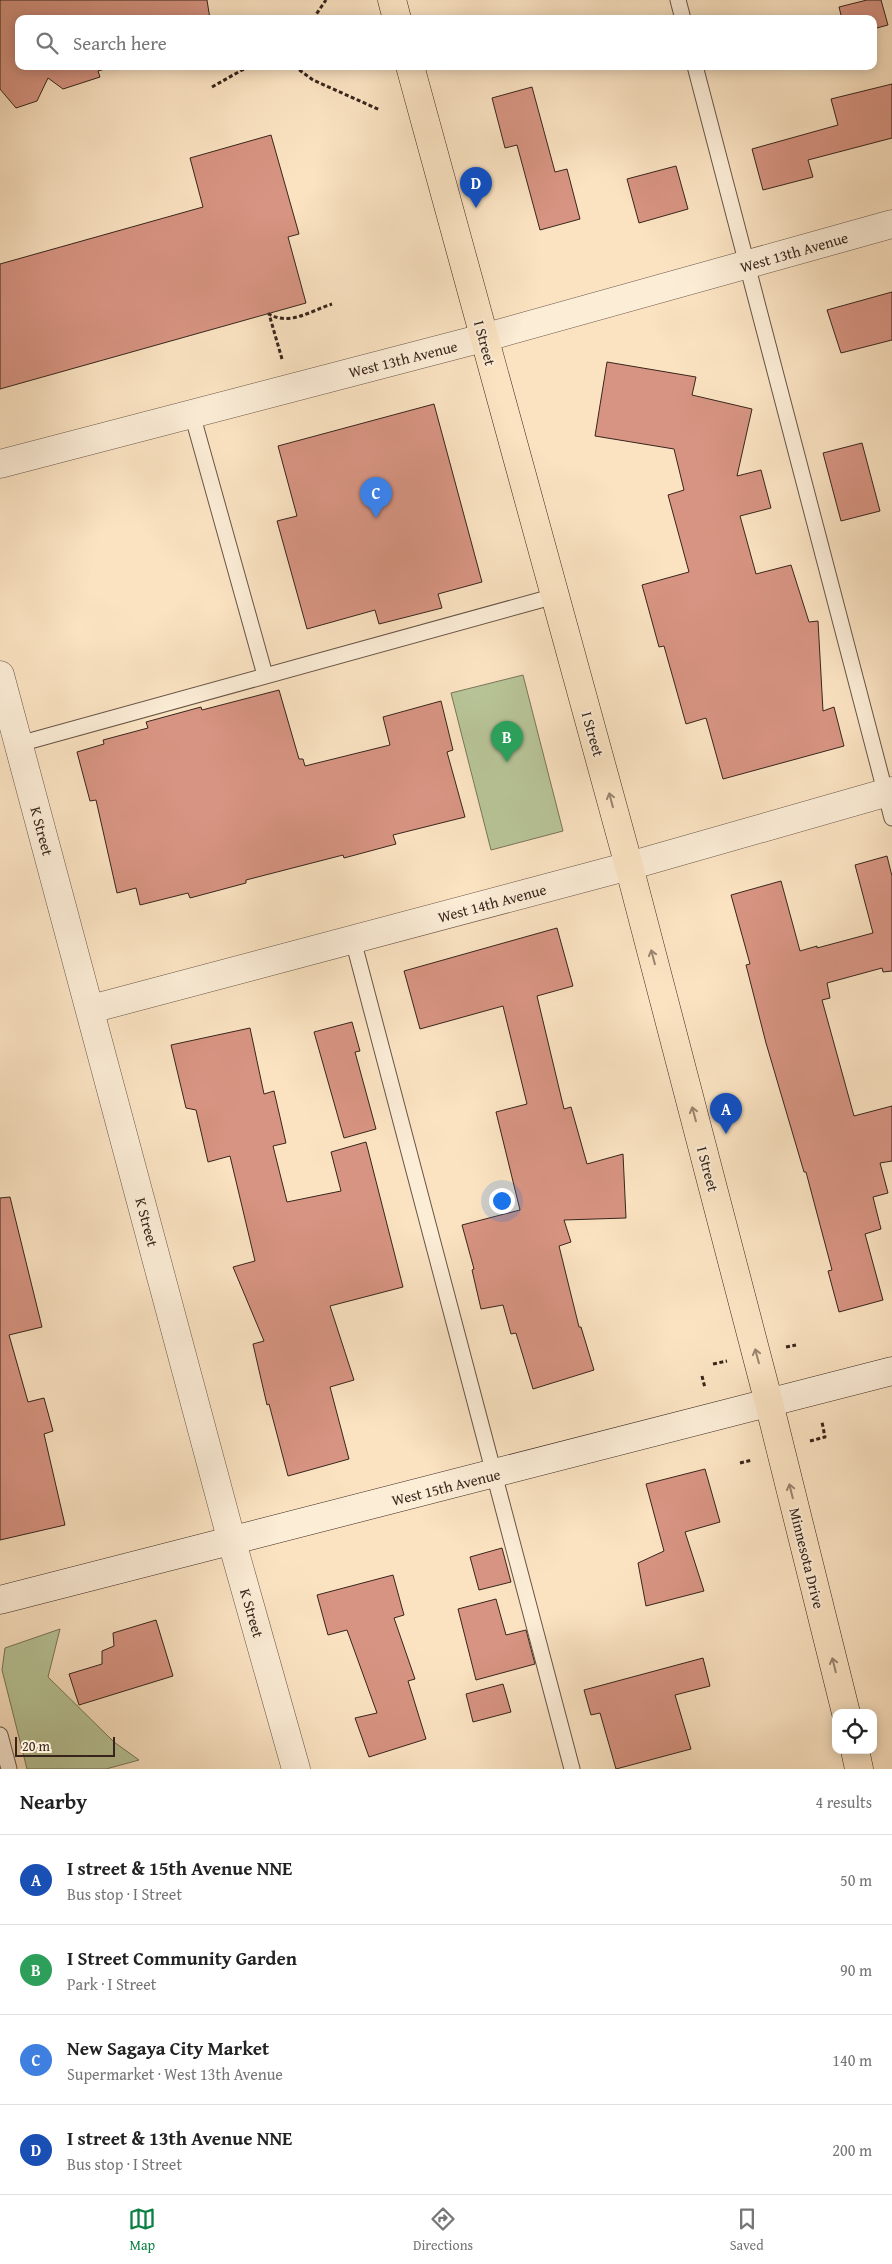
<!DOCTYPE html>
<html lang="en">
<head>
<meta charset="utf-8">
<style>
	body { margin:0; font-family:"Gentium Book Plus",serif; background:#f2f2f2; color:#222 }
	.controls { position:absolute; right:15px; bottom:15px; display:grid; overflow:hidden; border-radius:10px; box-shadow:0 2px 12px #0003 }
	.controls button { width:45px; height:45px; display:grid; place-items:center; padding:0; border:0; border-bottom:1px solid #e0e0e0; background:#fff; color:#222; font:25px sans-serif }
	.scale { position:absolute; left:15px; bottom:12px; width:100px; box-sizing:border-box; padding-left:5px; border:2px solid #37251c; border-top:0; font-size:14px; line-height:18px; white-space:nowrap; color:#37251c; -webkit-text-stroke:4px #fcedd7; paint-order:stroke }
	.you { position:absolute; left:501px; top:1200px; width:18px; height:18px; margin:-12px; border:4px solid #fff; border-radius:50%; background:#1a73e8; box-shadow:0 0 0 8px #1a73e833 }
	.badge { display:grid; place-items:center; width:32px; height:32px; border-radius:50%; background:#0b8043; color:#fff; font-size:16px; font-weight:700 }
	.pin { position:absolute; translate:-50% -41px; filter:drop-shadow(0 1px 2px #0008) }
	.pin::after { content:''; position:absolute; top:26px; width:18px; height:15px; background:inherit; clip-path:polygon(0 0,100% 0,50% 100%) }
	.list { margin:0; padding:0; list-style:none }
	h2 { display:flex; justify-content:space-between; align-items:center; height:65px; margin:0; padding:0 20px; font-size:21px }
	h2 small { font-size:16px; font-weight:400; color:#767676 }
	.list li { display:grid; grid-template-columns:32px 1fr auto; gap:15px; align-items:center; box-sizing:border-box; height:90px; padding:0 20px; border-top:1px solid #e0e0e0 }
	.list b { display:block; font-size:19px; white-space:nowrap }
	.list p { margin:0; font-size:16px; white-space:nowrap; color:#767676 }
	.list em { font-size:16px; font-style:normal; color:#767676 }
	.icon { flex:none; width:28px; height:28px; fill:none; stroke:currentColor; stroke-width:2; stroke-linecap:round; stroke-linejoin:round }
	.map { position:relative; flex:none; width:892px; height:1769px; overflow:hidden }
	.search { position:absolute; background:#fff; box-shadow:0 2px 12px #0003; left:15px; right:15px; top:15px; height:55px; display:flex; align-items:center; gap:12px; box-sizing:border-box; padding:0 18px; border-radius:10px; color:#767676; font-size:19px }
	.sheet { height:425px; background:#fff }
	nav { display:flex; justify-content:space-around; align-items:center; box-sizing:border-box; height:70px; border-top:1px solid #e0e0e0; background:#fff; font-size:14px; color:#767676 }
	nav a { display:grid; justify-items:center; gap:2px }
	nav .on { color:#0b8043 }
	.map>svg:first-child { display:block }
</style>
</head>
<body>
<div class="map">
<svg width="892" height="1769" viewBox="0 0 892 1769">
	<rect width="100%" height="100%" fill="#fbe3c2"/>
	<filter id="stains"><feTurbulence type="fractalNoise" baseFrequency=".004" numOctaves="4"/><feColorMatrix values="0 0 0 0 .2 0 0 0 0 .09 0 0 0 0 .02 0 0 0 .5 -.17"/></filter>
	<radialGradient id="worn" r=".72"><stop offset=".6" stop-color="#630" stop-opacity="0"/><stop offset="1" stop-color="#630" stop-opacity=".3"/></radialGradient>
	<!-- green -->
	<g fill="#b8c598" stroke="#78755a">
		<path d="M 523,675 L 563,831 L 491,850 L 451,693 Z"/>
		<path d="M 60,1629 L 48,1677 L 114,1742 L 139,1760 L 106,1769 L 27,1769 L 2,1670 L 5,1648 Z"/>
	</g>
	<!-- building -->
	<g fill="#d79482" stroke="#37251c">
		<path d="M 0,0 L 207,0 L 210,19 L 19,19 L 19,66 L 115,66 L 98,71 L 100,77 L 63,89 L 48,78 L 37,101 L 16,108 L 0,89 Z"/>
		<path d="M 867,0 L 881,0 L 888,25 L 873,29 L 873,19 L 842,19 L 839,7 Z"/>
		<path d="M 892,84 L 892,138 L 808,160 L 813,177 L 763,190 L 752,149 L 838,125 L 831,99 Z"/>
		<path d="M 532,87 L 555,172 L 567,169 L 580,219 L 540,230 L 517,145 L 505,148 L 492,98 Z"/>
		<path d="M 271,135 L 299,234 L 288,237 L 306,303 L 0,389 L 0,264 L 203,207 L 190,158 Z"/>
		<path d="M 676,166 L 688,209 L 639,223 L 627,179 Z"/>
		<path d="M 892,292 L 892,340 L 841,353 L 827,310 Z"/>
		<path d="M 607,362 L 696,377 L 692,395 L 752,409 L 737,476 L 761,470 L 771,508 L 740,516 L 756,574 L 791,565 L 809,622 L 818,621 L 823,711 L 834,707 L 844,746 L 723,779 L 706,718 L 686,724 L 664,646 L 659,647 L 642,585 L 689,572 L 668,495 L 684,490 L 674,449 L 595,436 Z"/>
		<path d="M 434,404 L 482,582 L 438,594 L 442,608 L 379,624 L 375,610 L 307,629 L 277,521 L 297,516 L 278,446 Z"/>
		<path d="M 862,443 L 880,511 L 841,521 L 823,453 Z"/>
		<path d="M 279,690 L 299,759 L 303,759 L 305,766 L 390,745 L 383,717 L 441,701 L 453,750 L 447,752 L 465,817 L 393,835 L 396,844 L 344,858 L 343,855 L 246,880 L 246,883 L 190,898 L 188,893 L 140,905 L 136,888 L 117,893 L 96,800 L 90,801 L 77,752 L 104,744 L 103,740 L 148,728 L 146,722 L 201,707 L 202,710 Z"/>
		<path d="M 887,856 L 892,876 L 892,971 L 883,972 L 882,968 L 827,983 L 830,998 L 822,1000 L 854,1116 L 892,1106 L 892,1161 L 880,1163 L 888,1193 L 873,1197 L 881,1229 L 865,1234 L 883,1300 L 839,1312 L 828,1271 L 832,1270 L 806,1172 L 804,1172 L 766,1043 L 746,965 L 750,964 L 731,895 L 781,881 L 800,951 L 817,946 L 817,948 L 873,933 L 855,865 Z"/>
		<path d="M 557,928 L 573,986 L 537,996 L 564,1109 L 571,1107 L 587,1164 L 623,1154 L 626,1218 L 564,1220 L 571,1242 L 559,1246 L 579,1327 L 581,1327 L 594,1370 L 533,1389 L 516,1333 L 511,1334 L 503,1305 L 481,1309 L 472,1270 L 474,1269 L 462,1225 L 520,1210 L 496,1112 L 527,1104 L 503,1006 L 420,1029 L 404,971 Z"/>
		<path d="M 352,1022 L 360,1051 L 355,1052 L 376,1129 L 344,1138 L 314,1032 Z"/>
		<path d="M 250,1028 L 264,1094 L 274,1091 L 286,1143 L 273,1146 L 287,1202 L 341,1191 L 331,1152 L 366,1142 L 403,1287 L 330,1306 L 354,1380 L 330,1387 L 349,1459 L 288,1476 L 269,1404 L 267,1405 L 253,1344 L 264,1341 L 233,1267 L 255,1261 L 230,1156 L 208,1162 L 196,1110 L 186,1108 L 171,1045 Z"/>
		<path d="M 10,1197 L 42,1327 L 9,1335 L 28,1402 L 44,1398 L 53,1431 L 44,1434 L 65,1525 L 0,1540 L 0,1198 Z"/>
		<path d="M 705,1469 L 720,1522 L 685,1532 L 704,1591 L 646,1606 L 638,1563 L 664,1551 L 646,1484 Z"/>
		<path d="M 502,1548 L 511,1582 L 479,1590 L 470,1557 Z"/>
		<path d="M 393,1575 L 404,1615 L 394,1618 L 415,1679 L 408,1681 L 426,1739 L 369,1757 L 355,1718 L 377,1713 L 347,1630 L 328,1635 L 317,1595 Z"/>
		<path d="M 496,1599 L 506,1635 L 526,1630 L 535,1664 L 476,1680 L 458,1609 Z"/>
		<path d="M 156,1620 L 173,1676 L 79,1705 L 69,1674 L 102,1664 L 102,1651 L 114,1646 L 113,1633 Z"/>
		<path d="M 703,1658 L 710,1686 L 675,1695 L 691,1749 L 616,1769 L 600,1713 L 591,1715 L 584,1690 Z"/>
		<path d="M 503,1684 L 511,1712 L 473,1722 L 466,1694 Z"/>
	</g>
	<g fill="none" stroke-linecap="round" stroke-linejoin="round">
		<defs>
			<g id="service">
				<path d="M 678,0 L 683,19"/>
				<path d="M 695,66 L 892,818"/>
				<path d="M 192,414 L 265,675"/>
				<path d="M 19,744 L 555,596"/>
				<path d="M 353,940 L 572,1769"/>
				<path d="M 0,1735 L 9,1769"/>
			</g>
			<g id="minor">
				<path d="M 483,338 L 892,224"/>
				<path d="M 0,675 L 232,1542 L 296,1769"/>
				<path d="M 91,1009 L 629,866 L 892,791"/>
			</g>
			<path id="tertiary" d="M 0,464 L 483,338"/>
			<path id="secondary" d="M 0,1600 L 892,1371"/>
			<g id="primary">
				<path d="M 392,0 L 397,19"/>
				<path d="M 410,66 L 629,866 L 769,1403 L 846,1713"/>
				<path d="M 855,1750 L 859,1769"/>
			</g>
		</defs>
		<!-- service casing -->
		<use href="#service" stroke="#685446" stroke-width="17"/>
		<!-- minor casing -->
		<use href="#minor" stroke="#685446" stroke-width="29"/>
		<!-- tertiary casing -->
		<use href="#tertiary" stroke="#685446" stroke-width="29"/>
		<!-- secondary casing -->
		<use href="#secondary" stroke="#37251c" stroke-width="29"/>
		<!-- primary casing -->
		<use href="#primary" stroke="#37251c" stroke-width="29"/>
		<!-- path -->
		<g stroke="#37251c" stroke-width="3" stroke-dasharray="4 2.5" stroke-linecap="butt">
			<path d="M 313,19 L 326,0"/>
			<path d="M 294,66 L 313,80 L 380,110"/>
			<path d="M 212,87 L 242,70 L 254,66"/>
			<path d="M 282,359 L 269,314 C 290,326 310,311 332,304"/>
			<path d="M 786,1347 L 796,1345"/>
			<path d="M 713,1364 L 727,1361"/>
			<path d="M 702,1376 L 705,1388"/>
			<path d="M 810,1441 L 825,1437 L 822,1422"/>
			<path d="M 740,1463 L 752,1460"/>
		</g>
		<!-- service -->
		<use href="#service" stroke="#fcedd7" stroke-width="15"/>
		<!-- minor -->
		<use href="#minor" stroke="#fcedd7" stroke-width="28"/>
		<!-- tertiary -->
		<use href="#tertiary" stroke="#fcedd7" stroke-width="28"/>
		<!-- secondary -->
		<use href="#secondary" stroke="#fcedd7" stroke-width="28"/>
		<!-- primary -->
		<use href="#primary" stroke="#fbe3c2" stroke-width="28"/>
	</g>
	<!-- one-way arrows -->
	<defs><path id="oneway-shaft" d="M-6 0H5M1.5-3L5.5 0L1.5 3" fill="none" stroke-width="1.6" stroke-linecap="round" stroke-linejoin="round" transform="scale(1.25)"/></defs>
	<g stroke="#99846f">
		<use href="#oneway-shaft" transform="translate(611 800) rotate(-105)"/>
		<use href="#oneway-shaft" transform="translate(653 957) rotate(-105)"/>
		<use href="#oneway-shaft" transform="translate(694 1114) rotate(-105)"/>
		<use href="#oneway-shaft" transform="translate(757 1356) rotate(-105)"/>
		<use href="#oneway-shaft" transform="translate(791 1491) rotate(-104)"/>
		<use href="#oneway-shaft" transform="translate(834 1665) rotate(-104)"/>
	</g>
	<g text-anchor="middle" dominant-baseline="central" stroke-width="4" stroke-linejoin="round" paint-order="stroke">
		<!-- street labels -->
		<g font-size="15" fill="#37251c" stroke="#fcedd7">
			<text transform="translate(794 252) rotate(-16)">West 13th Avenue</text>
			<text transform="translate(485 343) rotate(75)">I Street</text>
			<text transform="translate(403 359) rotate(-14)">West 13th Avenue</text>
			<text transform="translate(593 734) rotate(74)">I Street</text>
			<text transform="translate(42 831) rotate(75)">K Street</text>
			<text transform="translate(492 903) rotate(-15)">West 14th Avenue</text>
			<text transform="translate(708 1169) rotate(75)">I Street</text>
			<text transform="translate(147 1222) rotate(75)">K Street</text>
			<text transform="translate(446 1487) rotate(-14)">West 15th Avenue</text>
			<text transform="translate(807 1558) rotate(76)">Minnesota Drive</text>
			<text transform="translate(252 1613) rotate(74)">K Street</text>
		</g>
	</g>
	<rect width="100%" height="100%" filter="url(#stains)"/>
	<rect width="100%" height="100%" fill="url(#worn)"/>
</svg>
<div class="controls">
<button><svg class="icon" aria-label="locate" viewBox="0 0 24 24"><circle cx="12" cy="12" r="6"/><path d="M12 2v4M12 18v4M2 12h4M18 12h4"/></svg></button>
</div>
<div class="scale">20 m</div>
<div class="you"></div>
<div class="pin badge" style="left:726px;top:1134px;background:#1a4fb4">A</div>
<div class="pin badge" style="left:507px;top:762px;background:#2e9e5b">B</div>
<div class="pin badge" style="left:376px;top:518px;background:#3f7fe0">C</div>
<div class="pin badge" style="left:476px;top:208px;background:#1a4fb4">D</div>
<div class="search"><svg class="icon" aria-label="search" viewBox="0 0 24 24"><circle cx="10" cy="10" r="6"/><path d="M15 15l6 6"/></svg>Search here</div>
</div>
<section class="sheet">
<h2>Nearby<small>4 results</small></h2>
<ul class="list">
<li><span class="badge" style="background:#1a4fb4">A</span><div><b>I street &amp; 15th Avenue NNE</b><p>Bus stop · I Street</p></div><em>50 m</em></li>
<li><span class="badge" style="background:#2e9e5b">B</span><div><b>I Street Community Garden</b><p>Park · I Street</p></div><em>90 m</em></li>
<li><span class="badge" style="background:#3f7fe0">C</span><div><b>New Sagaya City Market</b><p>Supermarket · West 13th Avenue</p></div><em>140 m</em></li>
<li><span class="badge" style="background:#1a4fb4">D</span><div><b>I street &amp; 13th Avenue NNE</b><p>Bus stop · I Street</p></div><em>200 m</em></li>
</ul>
</section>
<nav>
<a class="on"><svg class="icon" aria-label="map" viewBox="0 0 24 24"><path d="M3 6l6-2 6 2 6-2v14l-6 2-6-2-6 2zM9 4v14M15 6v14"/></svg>Map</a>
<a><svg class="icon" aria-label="directions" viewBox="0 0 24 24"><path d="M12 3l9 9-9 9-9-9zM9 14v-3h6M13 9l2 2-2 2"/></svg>Directions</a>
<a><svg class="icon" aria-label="saved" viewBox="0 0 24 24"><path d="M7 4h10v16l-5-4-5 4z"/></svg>Saved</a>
</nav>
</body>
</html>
